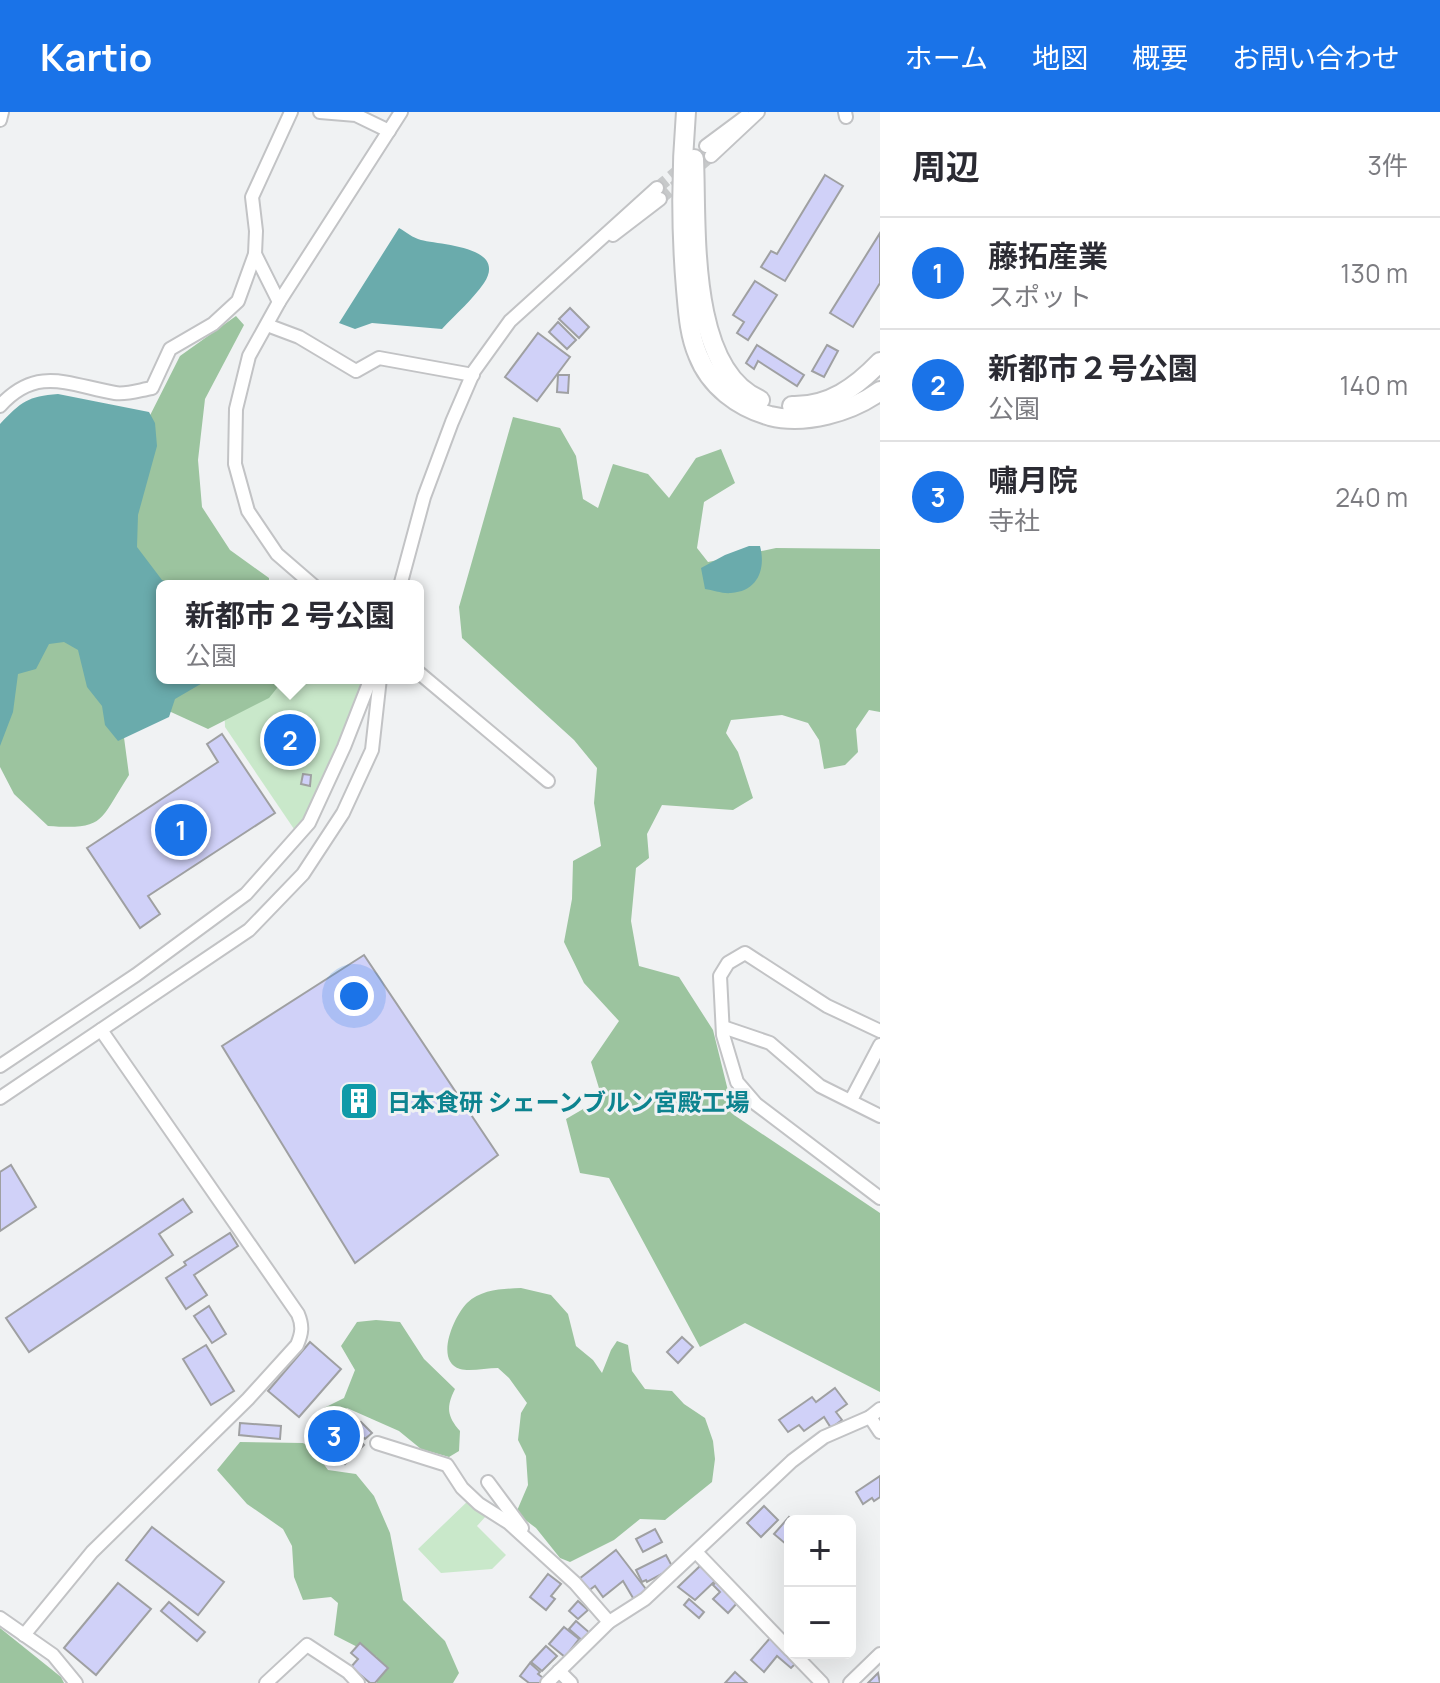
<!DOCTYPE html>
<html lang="ja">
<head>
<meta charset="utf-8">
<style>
	body { margin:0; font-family:Manrope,"Noto Sans JP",sans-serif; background:#f2f2f3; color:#2b2b33 }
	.controls { position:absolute; right:24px; bottom:24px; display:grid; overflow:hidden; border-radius:12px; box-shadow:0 8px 32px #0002 }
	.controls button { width:72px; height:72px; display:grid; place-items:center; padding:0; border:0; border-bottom:2px solid #e1e1e2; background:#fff; color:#2b2b33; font:40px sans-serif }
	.you { position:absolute; left:354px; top:884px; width:28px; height:28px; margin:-20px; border:6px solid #fff; border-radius:50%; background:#1a73e8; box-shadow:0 0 0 12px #1a73e833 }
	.badge { display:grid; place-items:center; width:52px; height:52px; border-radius:50%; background:#1a73e8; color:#fff; font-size:26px; font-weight:700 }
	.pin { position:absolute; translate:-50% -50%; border:4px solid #fff; box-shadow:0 2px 8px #0006 }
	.popup { position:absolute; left:156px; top:468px; width:268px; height:104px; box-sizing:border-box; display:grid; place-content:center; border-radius:12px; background:#fff; filter:drop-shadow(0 2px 6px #0005); font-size:26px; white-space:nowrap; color:#7c7c81 }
	.popup b { font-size:30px; color:#2b2b33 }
	.popup::after { content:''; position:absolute; left:50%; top:100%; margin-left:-16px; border:16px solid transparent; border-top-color:#fff }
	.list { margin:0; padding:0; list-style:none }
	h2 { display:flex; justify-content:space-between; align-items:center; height:104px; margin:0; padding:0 32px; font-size:34px }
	h2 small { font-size:26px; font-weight:400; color:#7c7c81 }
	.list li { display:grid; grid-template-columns:52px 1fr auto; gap:24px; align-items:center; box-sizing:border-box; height:112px; padding:0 32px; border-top:2px solid #e1e1e2 }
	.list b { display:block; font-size:30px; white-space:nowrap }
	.list p { margin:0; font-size:26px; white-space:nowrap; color:#7c7c81 }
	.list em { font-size:26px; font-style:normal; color:#7c7c81 }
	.map { position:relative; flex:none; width:880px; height:1571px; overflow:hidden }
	header { display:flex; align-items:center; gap:48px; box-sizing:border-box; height:112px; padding:0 40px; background:#1a73e8; color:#fff }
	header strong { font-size:38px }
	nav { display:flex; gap:44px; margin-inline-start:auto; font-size:28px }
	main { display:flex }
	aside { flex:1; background:#fff }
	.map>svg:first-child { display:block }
</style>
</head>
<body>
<header>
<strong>Kartio</strong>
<nav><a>ホーム</a><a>地図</a><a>概要</a><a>お問い合わせ</a></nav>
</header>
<main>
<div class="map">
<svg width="880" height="1571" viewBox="0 0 880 1571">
	<rect width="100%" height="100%" fill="#f0f2f3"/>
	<!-- green -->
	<g fill="#c9e8ca">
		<path d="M 253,566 L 364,566 L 368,575 L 315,698 L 296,720 L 225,615 L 224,589 Z"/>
		<path d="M 470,1387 L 486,1404 L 477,1414 L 506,1443 L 492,1457 L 441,1461 L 418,1437 Z"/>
	</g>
	<!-- forest -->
	<g fill="#9cc49f">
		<path d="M 236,204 L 244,213 L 205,287 L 198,348 L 202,395 L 230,438 L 269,466 L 269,474 L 162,474 L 113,438 L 130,343 L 180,244 Z"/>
		<path d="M 513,305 L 560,316 L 576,344 L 583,387 L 598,396 L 613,352 L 648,362 L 669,386 L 696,346 L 721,337 L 735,371 L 704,390 L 697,436 L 708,450 L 776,436 L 880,437 L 880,600 L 869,598 L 856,617 L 858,640 L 845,653 L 824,657 L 819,628 L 808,611 L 782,603 L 731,608 L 726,621 L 738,640 L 753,686 L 733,698 L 662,693 L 647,722 L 649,746 L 636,756 L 631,809 L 639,854 L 679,865 L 713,918 L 734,1003 L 880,1101 L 880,1280 L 745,1211 L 700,1235 L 609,1066 L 580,1061 L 566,1007 L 602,986 L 591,950 L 619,909 L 584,871 L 564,830 L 572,787 L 573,749 L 601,734 L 594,691 L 597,656 L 574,628 L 462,526 L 459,495 Z"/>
		<path d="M 33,509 L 162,566 L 285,566 L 269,586 L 208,617 L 147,589 L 121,603 L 129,663 C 99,709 106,718 48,714 L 14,682 L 0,655 L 0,566 Z"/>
		<path d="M 521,1176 L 551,1183 L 568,1202 L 576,1234 L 593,1248 L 602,1261 L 611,1238 L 617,1229 L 628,1233 L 632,1259 L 645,1277 L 672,1279 L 684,1292 L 705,1306 L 713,1329 L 715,1347 L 712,1370 L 665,1408 L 640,1407 L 614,1428 L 570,1450 L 560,1446 L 536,1416 L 516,1401 L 528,1373 L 526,1344 L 518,1328 L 521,1301 L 527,1291 L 509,1266 L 498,1256 C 486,1256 470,1260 460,1257 C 434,1249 454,1204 467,1191 C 482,1177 502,1177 521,1176 Z"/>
		<path d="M 376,1208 L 400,1210 L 424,1247 L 455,1277 C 446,1295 447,1304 460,1319 L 459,1339 L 449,1345 L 421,1337 L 399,1319 L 347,1296 L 313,1323 L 318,1299 L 344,1286 L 355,1258 L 341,1234 L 357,1210 Z"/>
		<path d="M 240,1330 L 303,1331 L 313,1337 L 328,1358 L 356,1362 L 374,1384 L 390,1421 L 403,1488 L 445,1529 L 459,1561 L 453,1571 L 377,1571 L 377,1545 L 334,1523 L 338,1491 L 331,1485 L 303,1488 L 294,1465 L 292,1434 L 283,1417 L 247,1392 L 217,1358 Z"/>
		<path d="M 0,1516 L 61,1565 L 64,1571 L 0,1571 Z"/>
	</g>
	<!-- water -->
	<g fill="#6aabac">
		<path d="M 399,116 C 406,120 413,126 421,128 C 440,133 508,134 484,171 C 473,187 456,202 442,217 L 372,211 L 355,217 L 339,211 Z"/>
		<path d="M 58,282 L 149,300 L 155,311 L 157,334 L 138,403 L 137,435 L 162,468 L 177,474 L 162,474 L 162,566 L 211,566 L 175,587 L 169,605 L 118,629 L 105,613 L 102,594 L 87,575 L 78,538 L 64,530 L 49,532 L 36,557 L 18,562 L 13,600 L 0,634 L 0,312 C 21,290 28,284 58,282 Z"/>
		<path d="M 749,434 L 760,434 C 766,457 758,479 731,481 C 723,482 713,478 705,477 L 701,456 L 725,443 Z"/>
	</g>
	<!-- building -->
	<g fill="#d0d1f8" stroke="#9fa0a2" stroke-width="2">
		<path d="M 825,63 L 843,74 L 785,169 L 761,155 L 771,139 L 777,142 Z"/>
		<path d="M 880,121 L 880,171 L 853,215 L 830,201 Z"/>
		<path d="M 755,169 L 777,183 L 748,228 L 737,221 L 744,210 L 733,203 Z"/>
		<path d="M 570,196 L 589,215 L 579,226 L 559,207 Z"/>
		<path d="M 558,210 L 576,228 L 567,237 L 549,220 Z"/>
		<path d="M 538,221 L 570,245 L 537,289 L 505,265 Z"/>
		<path d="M 757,233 L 804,263 L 797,274 L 758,249 L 754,257 L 746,251 Z"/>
		<path d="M 827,233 L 838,239 L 824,265 L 812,259 Z"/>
		<path d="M 558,263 L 569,263 L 568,281 L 557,280 Z"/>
		<path d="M 222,622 L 275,701 L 148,784 L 160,802 L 140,816 L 87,736 L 218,650 L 207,632 Z"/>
		<path d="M 303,662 L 311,663 L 310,674 L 301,672 Z"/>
		<path d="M 364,843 L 498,1043 L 355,1151 L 222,934 Z"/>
		<path d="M 11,1053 L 36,1095 L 0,1119 L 0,1060 Z"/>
		<path d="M 183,1087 L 192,1100 L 159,1122 L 173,1143 L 29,1240 L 6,1206 Z"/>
		<path d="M 230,1121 L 238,1134 L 194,1163 L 207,1183 L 186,1197 L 166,1166 L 186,1153 L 184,1150 Z"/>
		<path d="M 209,1194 L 226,1222 L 212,1231 L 194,1204 Z"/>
		<path d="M 682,1225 L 693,1235 L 678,1251 L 667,1240 Z"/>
		<path d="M 310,1230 L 341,1257 L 299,1305 L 268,1279 Z"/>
		<path d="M 206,1233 L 234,1279 L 211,1293 L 183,1247 Z"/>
		<path d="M 835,1276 L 847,1292 L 836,1300 L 842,1308 L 831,1316 L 824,1305 L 804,1319 L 799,1313 L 788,1320 L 779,1308 L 812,1285 L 816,1290 Z"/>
		<path d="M 361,1310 L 372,1321 L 365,1327 L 355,1317 Z"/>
		<path d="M 240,1311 L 281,1314 L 280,1327 L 239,1323 Z"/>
		<path d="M 351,1319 L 364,1333 L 345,1352 L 332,1338 Z"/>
		<path d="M 880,1364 L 880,1385 L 874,1389 L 872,1386 L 863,1392 L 856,1380 Z"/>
		<path d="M 764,1394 L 778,1408 L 761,1425 L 747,1411 Z"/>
		<path d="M 789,1405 L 794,1409 L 790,1409 L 790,1430 L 787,1433 L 774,1422 Z"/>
		<path d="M 152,1415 L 224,1470 L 198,1503 L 126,1448 Z"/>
		<path d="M 655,1417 L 662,1430 L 643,1440 L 636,1427 Z"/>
		<path d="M 616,1438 L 649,1481 L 636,1491 L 623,1469 L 603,1485 L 595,1474 L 588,1479 L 579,1467 Z"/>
		<path d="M 666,1443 L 673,1456 L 647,1470 L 646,1468 L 642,1470 L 636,1458 Z"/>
		<path d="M 700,1454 L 715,1469 L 695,1488 L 678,1475 Z"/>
		<path d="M 548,1462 L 561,1472 L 551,1484 L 555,1487 L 546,1498 L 530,1485 Z"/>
		<path d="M 716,1470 L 738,1490 L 728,1501 L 713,1487 L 720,1480 L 713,1473 Z"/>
		<path d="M 118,1471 L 151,1497 L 96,1563 L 64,1536 Z"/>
		<path d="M 689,1487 L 704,1500 L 699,1506 L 684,1493 Z"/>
		<path d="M 578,1489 L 588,1498 L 578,1507 L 569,1499 Z"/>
		<path d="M 169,1490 L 205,1520 L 197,1529 L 161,1499 Z"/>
		<path d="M 576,1509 L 591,1522 L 584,1530 L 569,1517 Z"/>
		<path d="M 564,1515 L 579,1527 L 565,1545 L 549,1532 Z"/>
		<path d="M 771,1525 L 798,1549 L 791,1556 L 777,1544 L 764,1560 L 751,1548 Z"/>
		<path d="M 360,1531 L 388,1556 L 375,1571 L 370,1571 L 351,1555 L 358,1547 L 351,1541 Z"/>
		<path d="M 546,1534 L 557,1544 L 542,1559 L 531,1550 Z"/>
		<path d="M 530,1551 L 540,1560 L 538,1562 L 547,1569 L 545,1571 L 529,1571 L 520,1564 Z"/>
		<path d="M 735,1560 L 747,1571 L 725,1571 Z"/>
		<path d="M 878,1561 L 880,1571 L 868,1571 Z"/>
	</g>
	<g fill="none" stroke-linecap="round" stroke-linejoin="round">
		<!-- minor-tunnel -->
		<g stroke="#c7c9ca" stroke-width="12" stroke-dasharray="12 6" stroke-linecap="butt">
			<path d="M 657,76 L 685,53"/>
			<path d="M 660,87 L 711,44"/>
		</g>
		<defs>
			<g id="minor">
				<path d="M 320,0 L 356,3 L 389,19"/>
				<path d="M 845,0 L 846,5"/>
				<path d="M 0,8 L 2,0"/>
				<path d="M 706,34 L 745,5"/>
				<path d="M 711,44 L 758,0"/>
				<path d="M 613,123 L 660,87"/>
				<path d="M 255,142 L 279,190"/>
				<path d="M 267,213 L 299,225 L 356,259 L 379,246 L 473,263"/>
				<path d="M 0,294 C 37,253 69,273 115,281 C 126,283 140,278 152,276 L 170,237 L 213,212 L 238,189 L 255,142 L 256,119 L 252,85 L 291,0"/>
				<path d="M 314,474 L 277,442 L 248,399 L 235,352 L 236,297 L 249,244 L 279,190 L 401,0"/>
				<path d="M 400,474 L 424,385 L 452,310 L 474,259 L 510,209 L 657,76"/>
				<path d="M 418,560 L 548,669"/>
				<path d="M 723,915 L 770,931 L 820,974 L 880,1004"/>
				<path d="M 880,919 L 827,894 L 745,841 L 728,851 L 720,864 L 723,923 L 737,970 L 756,992 L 880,1086"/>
				<path d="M 0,954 L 136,863 L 246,782 L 309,711 L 344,635 L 371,566"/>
				<path d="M 0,986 L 249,818 L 303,762 L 343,701 L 372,638 L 380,566"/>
				<path d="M 851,988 L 880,933"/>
				<path d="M 870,1305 L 880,1320"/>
				<path d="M 377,1331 L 447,1353 L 462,1376 L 479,1392 L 509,1411 L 575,1471 L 609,1510"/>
				<path d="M 488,1370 L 522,1416"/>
				<path d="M 696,1440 L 790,1538"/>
				<path d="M 0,1506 L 53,1543 L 76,1571"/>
				<path d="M 24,1523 L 92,1440 L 248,1287 L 297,1233 C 302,1221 303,1214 298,1202 L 101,918"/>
				<path d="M 793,1541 L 822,1571"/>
				<path d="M 559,1559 L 571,1571"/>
				<path d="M 266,1571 L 307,1533 L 348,1560 L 358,1571"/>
				<path d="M 547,1571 L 609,1510 L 645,1487 L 792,1349 L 824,1325 L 870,1305 L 880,1297"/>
				<path d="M 850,1571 L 880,1542"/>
			</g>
			<g id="highway">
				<path d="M 686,0 C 681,59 681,118 686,177 C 688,199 689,222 698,243 C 710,274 738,295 770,304 C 805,313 851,300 880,279"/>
				<path d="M 694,47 C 697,113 687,257 760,288"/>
				<path d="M 792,294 C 829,295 856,275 880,250"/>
			</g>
		</defs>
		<!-- minor casing -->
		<use href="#minor" stroke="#c2c3c5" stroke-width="16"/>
		<!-- highway casing -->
		<use href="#highway" stroke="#c2c3c5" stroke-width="22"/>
		<!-- minor -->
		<use href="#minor" stroke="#fff" stroke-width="12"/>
		<!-- highway -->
		<use href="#highway" stroke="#fff" stroke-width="18"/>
	</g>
	<!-- icons -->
	<defs>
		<symbol id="building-square" viewBox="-11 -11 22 22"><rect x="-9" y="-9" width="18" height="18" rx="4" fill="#0f9aa8" stroke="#f0f2f3"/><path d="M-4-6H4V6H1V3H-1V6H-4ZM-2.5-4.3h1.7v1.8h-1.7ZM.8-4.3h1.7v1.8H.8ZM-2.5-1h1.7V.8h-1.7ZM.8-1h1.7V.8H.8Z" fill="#fff"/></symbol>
	</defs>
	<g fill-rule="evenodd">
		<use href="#building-square" x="337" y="967" width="44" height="44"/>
	</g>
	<g text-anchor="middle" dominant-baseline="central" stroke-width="6" stroke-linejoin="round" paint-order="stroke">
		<!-- culture labels -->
		<g font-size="24" font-weight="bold" fill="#0d838f" stroke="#f0f2f3" text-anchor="start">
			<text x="387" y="989">日本食研 シェーンブルン宮殿工場</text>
		</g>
	</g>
</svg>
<div class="controls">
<button>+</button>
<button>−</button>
</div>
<div class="you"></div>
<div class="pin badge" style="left:181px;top:718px">1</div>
<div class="pin badge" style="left:290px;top:628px">2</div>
<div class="popup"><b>新都市２号公園</b>公園</div>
<div class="pin badge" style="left:334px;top:1324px">3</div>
</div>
<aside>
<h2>周辺<small>3件</small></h2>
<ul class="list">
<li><span class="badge">1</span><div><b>藤拓産業</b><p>スポット</p></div><em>130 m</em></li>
<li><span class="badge">2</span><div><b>新都市２号公園</b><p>公園</p></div><em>140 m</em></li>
<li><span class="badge">3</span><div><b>嘯月院</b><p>寺社</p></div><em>240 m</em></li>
</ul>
</aside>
</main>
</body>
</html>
